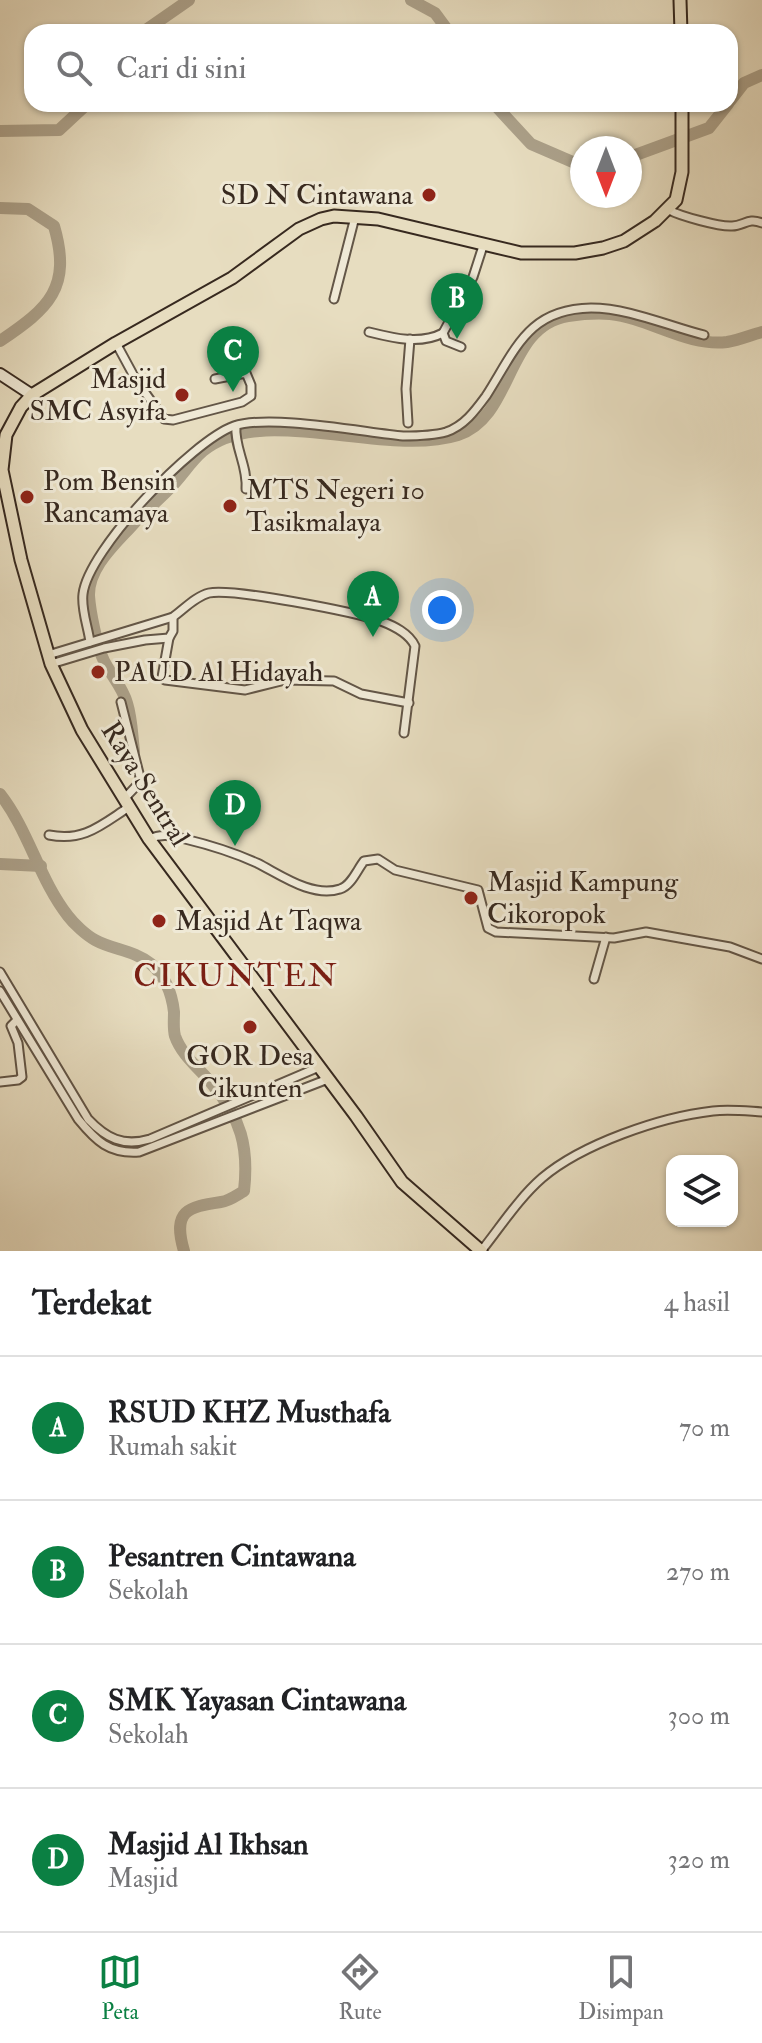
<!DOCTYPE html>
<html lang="id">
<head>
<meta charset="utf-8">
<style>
	body { margin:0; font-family:"IM FELL Double Pica",serif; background:#f6f6f6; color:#202124 }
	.controls { position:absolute; right:24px; bottom:24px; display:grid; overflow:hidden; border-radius:16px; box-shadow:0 2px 6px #0004 }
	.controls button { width:72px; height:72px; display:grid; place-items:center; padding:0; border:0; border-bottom:2px solid #e0e0e0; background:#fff; color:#202124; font:40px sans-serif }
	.compass { position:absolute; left:570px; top:136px; width:72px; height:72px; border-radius:50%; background:#fff; box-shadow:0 2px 6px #0004; rotate:180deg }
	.you { position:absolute; left:442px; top:610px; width:28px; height:28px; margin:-20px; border:6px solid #fff; border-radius:50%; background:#1a73e8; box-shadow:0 0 0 12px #1a73e833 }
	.badge { display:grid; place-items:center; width:52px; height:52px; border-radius:50%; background:#0b8043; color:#fff; font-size:26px; font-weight:700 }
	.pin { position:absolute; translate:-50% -66px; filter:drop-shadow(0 2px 4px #0008) }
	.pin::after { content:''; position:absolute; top:42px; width:28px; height:24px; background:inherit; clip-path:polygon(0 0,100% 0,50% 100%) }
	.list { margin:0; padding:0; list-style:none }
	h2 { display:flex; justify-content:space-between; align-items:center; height:104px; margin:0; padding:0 32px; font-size:34px }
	h2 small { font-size:26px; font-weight:400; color:#757577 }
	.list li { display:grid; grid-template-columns:52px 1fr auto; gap:24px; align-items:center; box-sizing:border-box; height:144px; padding:0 32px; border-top:2px solid #e0e0e0 }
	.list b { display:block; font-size:30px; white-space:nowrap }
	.list p { margin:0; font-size:26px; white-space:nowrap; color:#757577 }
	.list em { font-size:26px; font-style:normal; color:#757577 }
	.icon { flex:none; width:44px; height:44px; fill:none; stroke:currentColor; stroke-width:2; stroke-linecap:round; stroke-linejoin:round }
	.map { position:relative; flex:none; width:762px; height:1251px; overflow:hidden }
	.search { position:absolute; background:#fff; box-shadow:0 2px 6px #0004; left:24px; right:24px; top:24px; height:88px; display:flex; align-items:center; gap:20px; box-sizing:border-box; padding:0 28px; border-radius:24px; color:#757577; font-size:30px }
	.sheet { height:680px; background:#fff }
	nav { display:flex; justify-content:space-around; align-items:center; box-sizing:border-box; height:112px; border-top:2px solid #e0e0e0; background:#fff; font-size:22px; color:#757577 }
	nav a { display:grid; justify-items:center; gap:4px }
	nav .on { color:#0b8043 }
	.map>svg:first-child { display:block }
</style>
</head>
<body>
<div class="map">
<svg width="762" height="1251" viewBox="0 0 762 1251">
	<rect width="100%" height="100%" fill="#e7ddc0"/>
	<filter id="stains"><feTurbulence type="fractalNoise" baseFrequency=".0025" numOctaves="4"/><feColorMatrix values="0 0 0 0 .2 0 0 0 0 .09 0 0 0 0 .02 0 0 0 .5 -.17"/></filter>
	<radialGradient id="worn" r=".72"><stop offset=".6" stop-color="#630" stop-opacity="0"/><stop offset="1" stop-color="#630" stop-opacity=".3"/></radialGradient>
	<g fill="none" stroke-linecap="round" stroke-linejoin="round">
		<!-- river -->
		<g stroke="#aba089" stroke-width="12">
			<path d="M 411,0 L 435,13 L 449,32"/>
			<path d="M 143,32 L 189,0"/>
			<path d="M 730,101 L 744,83 L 762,75"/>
			<path d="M 494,104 L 531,144 L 575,163 L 582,162"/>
			<path d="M 0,131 L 59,130 L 87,104"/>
			<path d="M 630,157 L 709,128 L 728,104"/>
			<path d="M 0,208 L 28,209 L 54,226 C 72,288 49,308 0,341"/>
			<path d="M 134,751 C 132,735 132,719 127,703 C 123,688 111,675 104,661 C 97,647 90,611 89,596 C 88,566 118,542 136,521 C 147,509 160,499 171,487 C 182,476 191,461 203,451 C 261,402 384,458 458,435 C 514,417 505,326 568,316 C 582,314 596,313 610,314 C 649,318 687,347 727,342 C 739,340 751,335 762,332"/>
			<path d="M 0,794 C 29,831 39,879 68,916 C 74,924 86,935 95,940 C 113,950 134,950 151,964 C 165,976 172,994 174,1012 C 174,1020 173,1029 175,1036 C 182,1056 200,1069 212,1084 C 241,1118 249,1147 244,1191 C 237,1195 229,1201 221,1202 C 188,1207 172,1210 184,1251"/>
			<path d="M 0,864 L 41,866"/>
		</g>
		<defs>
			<g id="street">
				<path d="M 669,210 C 680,216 720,227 732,226 C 744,226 748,217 762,223"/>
				<path d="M 334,299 L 355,217"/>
				<path d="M 369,332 C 393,338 420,345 443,333"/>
				<path d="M 116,343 L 136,380 L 164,419 L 173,420 L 242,402 L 251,396 L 251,385 L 246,373 L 215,379"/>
				<path d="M 461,347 L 446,341 L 443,333 L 473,277 L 483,246"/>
				<path d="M 408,423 L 406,389 L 410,339"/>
				<path d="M 236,426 C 234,447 248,466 246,489"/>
				<path d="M 169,638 L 162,677 L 165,680 L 245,690 L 285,680 L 334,681 L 361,694 L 409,703"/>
				<path d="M 90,642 C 88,627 81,609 83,594 C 88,550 192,441 234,426 C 270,414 362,432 403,436 C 417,436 432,436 446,432 C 464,426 475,411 486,396 C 516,349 528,309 591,308 C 629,308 668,326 704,335"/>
				<path d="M 48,655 L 173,617"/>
				<path d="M 51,664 L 104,648 L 145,640 L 169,638 L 173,631 L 173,617 C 184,609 196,596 209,593 C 233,588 354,612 381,621 C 394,626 409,633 415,646 L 404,733"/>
				<path d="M 121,702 L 141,781 L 124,799"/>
				<path d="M 49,835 C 84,842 101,825 129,807"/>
				<path d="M 149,839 C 162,833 172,836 185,839 C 210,845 235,853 257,863 C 281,875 312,898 340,889 C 351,886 357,870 364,861 L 378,859 L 395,870 L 478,890 L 488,928 L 496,932 L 614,938 L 646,932 L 730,947 L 762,959"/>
				<path d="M 0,972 L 88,1119 C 106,1138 123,1147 150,1139 L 319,1067"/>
				<path d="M 594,979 L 606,937"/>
				<path d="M 0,991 L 78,1119 C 96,1141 109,1154 139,1152 L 328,1079"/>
				<path d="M 0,1082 L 18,1080 L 22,1077 L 18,1043 L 11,1026 L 17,1020"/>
				<path d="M 482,1250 C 501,1226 519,1198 542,1178 C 582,1144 660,1117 713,1111 C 729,1109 746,1111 762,1112"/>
			</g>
			<path id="secondary" d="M 0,374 L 32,395"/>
			<g id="primary">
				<path d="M 680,0 L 681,32"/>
				<path d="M 481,1251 L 402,1182 L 356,1116 L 149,839 L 82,730 L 51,664 L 21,560 L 2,470 L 6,435 L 21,407 L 32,395 L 116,343 L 232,278 L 299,229 L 321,219 L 334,216 L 378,219 L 521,253 L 575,253 L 603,248 L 624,241 L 655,221 L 676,200 L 682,172 L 682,104"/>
			</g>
		</defs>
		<!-- street casing -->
		<use href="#street" stroke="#635647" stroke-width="11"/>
		<!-- secondary casing -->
		<use href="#secondary" stroke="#37291f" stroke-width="14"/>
		<!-- primary casing -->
		<use href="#primary" stroke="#37291f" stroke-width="15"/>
		<!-- street -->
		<use href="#street" stroke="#efe9d6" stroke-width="7"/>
		<!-- secondary -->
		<use href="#secondary" stroke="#efe9d6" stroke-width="10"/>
		<!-- primary -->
		<use href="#primary" stroke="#e7ddc0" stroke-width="11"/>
	</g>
	<!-- markers -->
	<g fill="#8f2418" stroke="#efe9d6" stroke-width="3">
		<circle cx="429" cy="195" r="8"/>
		<circle cx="182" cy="395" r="8"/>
		<circle cx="27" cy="497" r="8"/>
		<circle cx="230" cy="506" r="8"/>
		<circle cx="98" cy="672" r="8"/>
		<circle cx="471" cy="898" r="8"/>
		<circle cx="159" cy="921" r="8"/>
		<circle cx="250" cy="1027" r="8"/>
	</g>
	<g text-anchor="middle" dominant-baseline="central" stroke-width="6" stroke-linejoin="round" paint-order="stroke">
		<!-- poi labels -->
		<g font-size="28" fill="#37291f" stroke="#efe9d6" text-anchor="start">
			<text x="413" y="195" text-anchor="end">SD N Cintawana</text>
			<text x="166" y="379" text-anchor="end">Masjid<tspan x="166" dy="32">SMC Asyifa</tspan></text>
			<text x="43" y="481">Pom Bensin<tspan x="43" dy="32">Rancamaya</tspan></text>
			<text x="246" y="490">MTS Negeri 10<tspan x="246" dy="32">Tasikmalaya</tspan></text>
			<text x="114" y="672">PAUD Al Hidayah</text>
			<text x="487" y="882">Masjid Kampung<tspan x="487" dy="32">Cikoropok</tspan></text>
			<text x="175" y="921">Masjid At Taqwa</text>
			<text x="250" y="1056" text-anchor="middle">GOR Desa<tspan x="250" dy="32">Cikunten</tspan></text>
		</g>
		<!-- street labels -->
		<g font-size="28" fill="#37291f" stroke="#efe9d6">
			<text transform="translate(145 784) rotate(58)">Raya Sentral</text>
		</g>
		<!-- quarter labels -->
		<g font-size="32" letter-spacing="2" fill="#7a1f14" stroke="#efe9d6">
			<text x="236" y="976">CIKUNTEN</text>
		</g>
	</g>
	<rect width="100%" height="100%" filter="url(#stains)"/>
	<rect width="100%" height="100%" fill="url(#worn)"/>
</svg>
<div class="controls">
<button><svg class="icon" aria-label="layers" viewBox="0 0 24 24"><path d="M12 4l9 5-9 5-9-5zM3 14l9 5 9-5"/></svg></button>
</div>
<svg class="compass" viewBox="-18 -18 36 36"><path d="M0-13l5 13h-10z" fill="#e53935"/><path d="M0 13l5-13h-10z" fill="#757577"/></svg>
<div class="you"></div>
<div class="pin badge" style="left:373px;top:637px">A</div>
<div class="pin badge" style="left:457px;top:339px">B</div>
<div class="pin badge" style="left:233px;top:392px">C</div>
<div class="pin badge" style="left:235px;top:846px">D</div>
<div class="search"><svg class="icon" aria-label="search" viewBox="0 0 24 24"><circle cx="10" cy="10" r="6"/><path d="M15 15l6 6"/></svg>Cari di sini</div>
</div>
<section class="sheet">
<h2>Terdekat<small>4 hasil</small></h2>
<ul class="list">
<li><span class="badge">A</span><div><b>RSUD KHZ Musthafa</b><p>Rumah sakit</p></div><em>70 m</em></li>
<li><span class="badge">B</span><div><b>Pesantren Cintawana</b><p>Sekolah</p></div><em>270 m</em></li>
<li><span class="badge">C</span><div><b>SMK Yayasan Cintawana</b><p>Sekolah</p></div><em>300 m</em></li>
<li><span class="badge">D</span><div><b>Masjid Al Ikhsan</b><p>Masjid</p></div><em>320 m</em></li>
</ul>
</section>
<nav>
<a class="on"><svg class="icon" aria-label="map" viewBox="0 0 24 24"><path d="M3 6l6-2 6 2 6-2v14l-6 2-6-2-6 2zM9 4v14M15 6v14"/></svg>Peta</a>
<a><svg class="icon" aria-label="directions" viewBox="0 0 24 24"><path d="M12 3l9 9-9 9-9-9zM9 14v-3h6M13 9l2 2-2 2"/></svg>Rute</a>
<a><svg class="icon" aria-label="saved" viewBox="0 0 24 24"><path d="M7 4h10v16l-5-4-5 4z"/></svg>Disimpan</a>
</nav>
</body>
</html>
